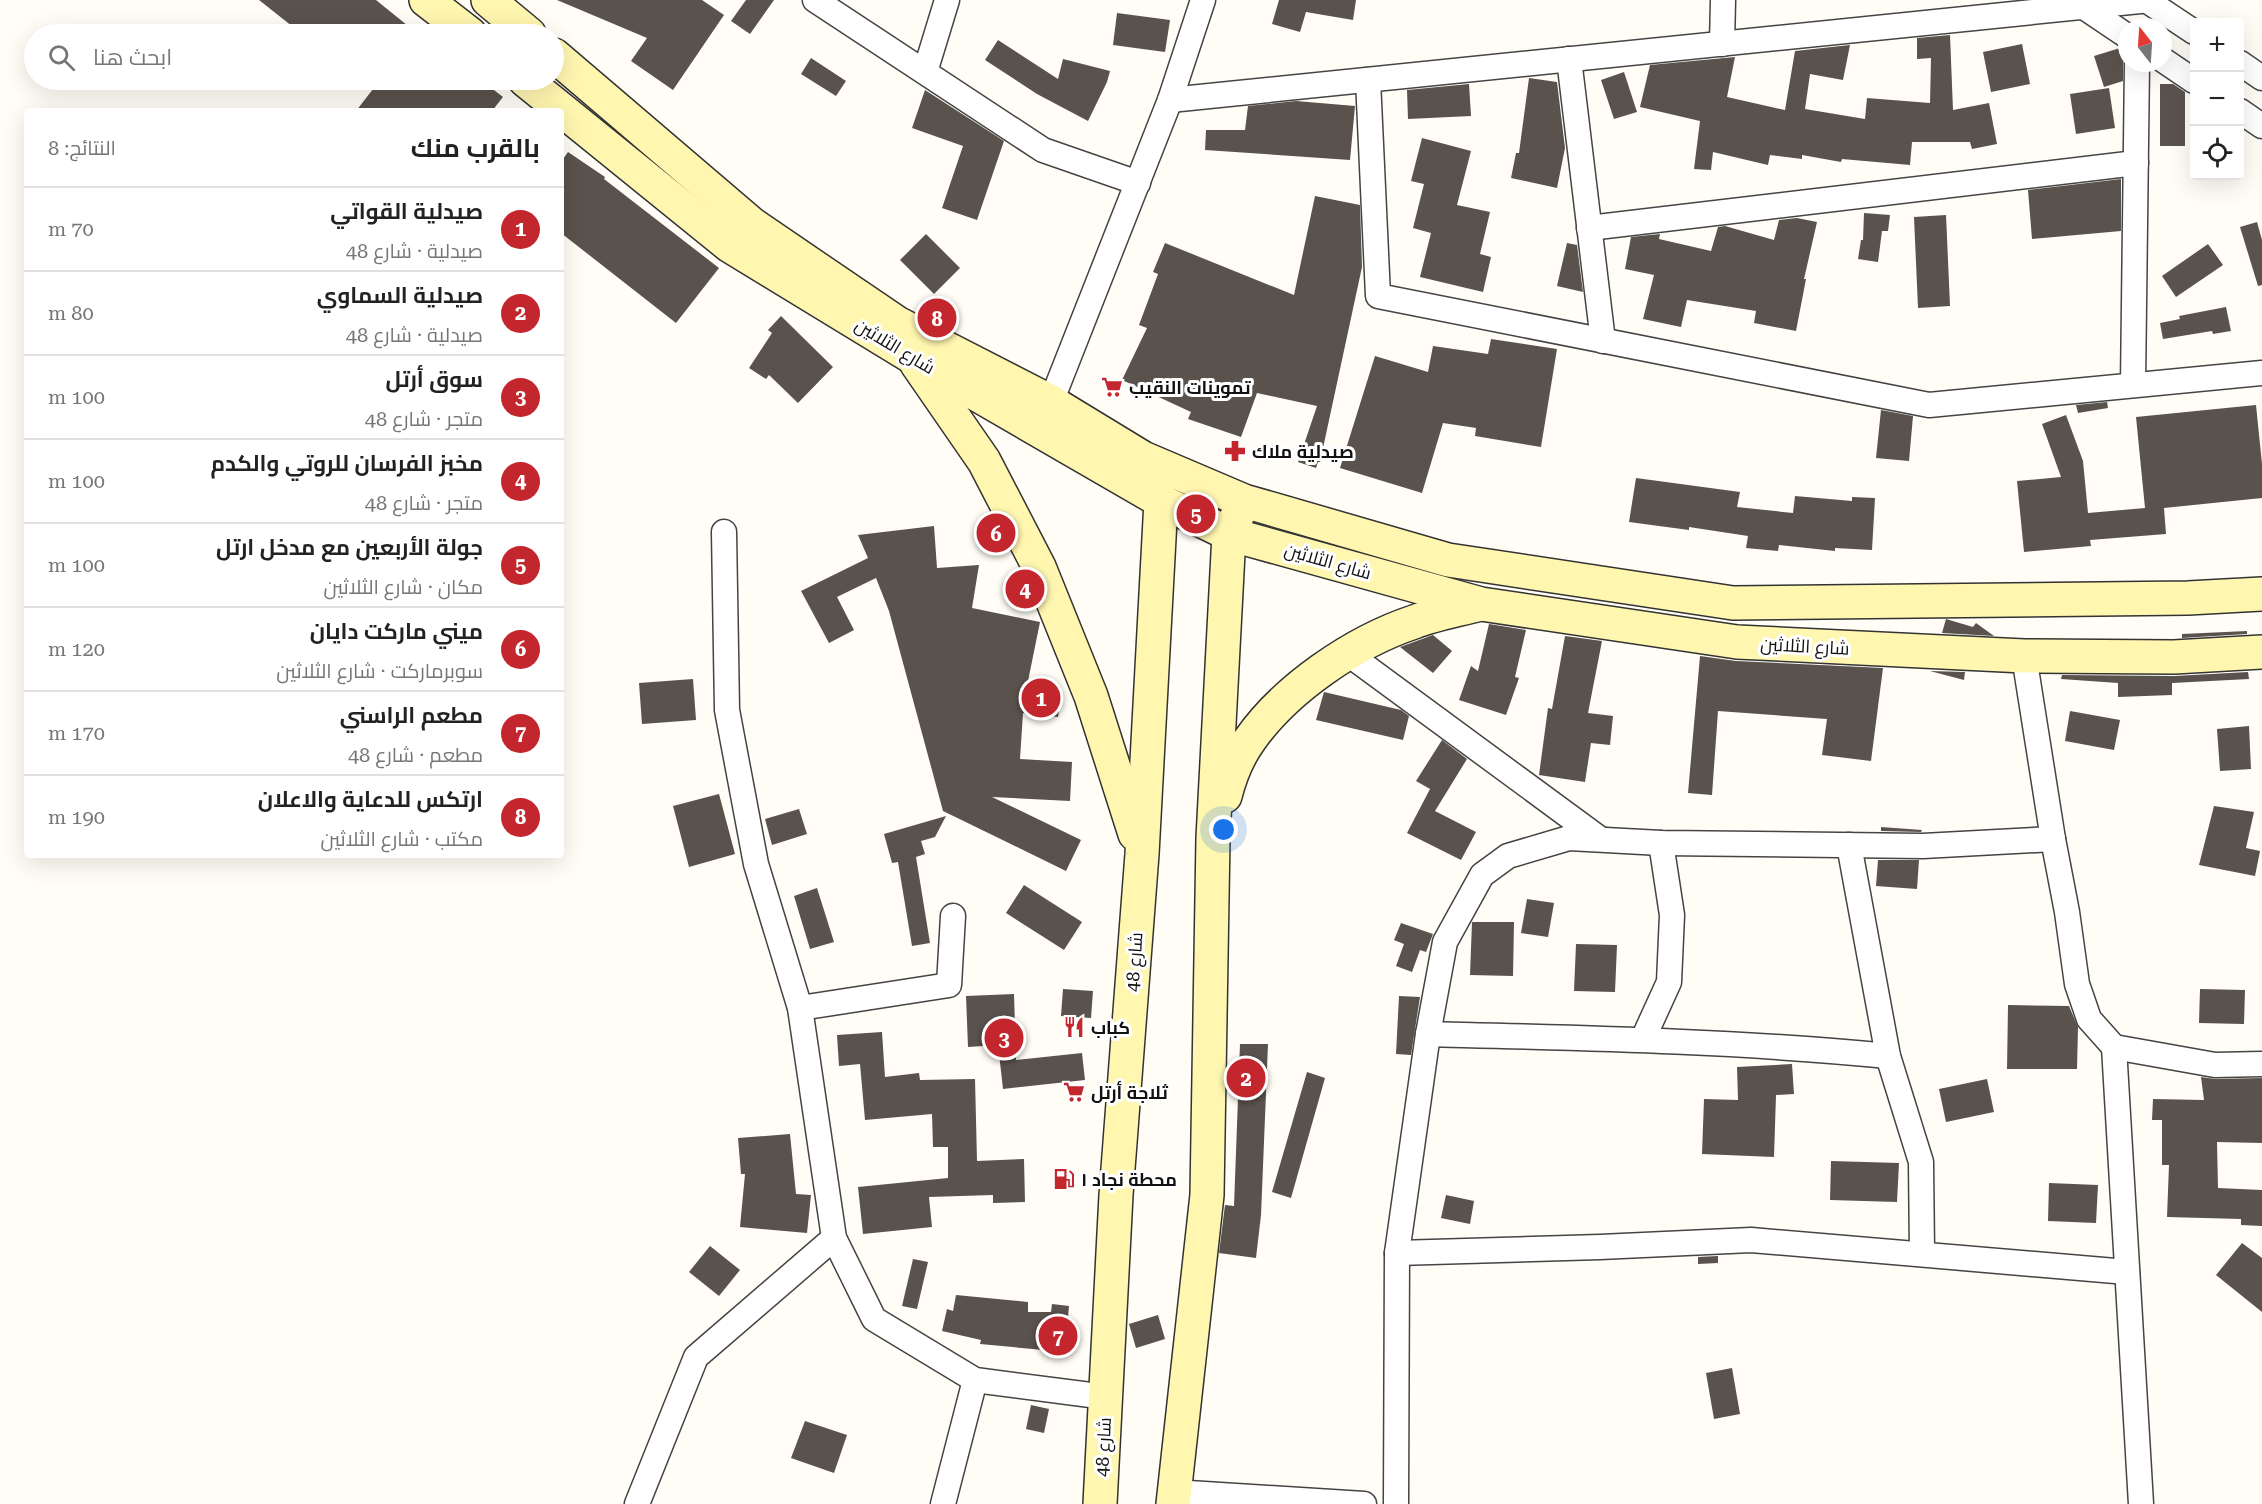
<!DOCTYPE html>
<html lang="ar">
<head>
<meta charset="utf-8">
<style>
	body { margin:0; font-family:"Roboto Serif",Cairo,serif; background:#f2f2f2; color:#222; direction:rtl }
	.controls { position:absolute; right:18px; top:18px; display:grid; overflow:hidden; border-radius:6px; box-shadow:0 6px 24px #0002 }
	.controls button { width:54px; height:54px; display:grid; place-items:center; padding:0; border:0; border-bottom:2px solid #e0e0e0; background:#fff; color:#222; font:30px sans-serif }
	.compass { position:absolute; left:2118px; top:18px; width:54px; height:54px; border-radius:50%; background:#fff; box-shadow:0 6px 24px #0002; rotate:343deg }
	.you { position:absolute; left:1224px; top:830px; width:21px; height:21px; margin:-15px; border:4px solid #fff; border-radius:50%; background:#1a73e8; box-shadow:0 0 0 9px #1a73e833 }
	.badge { display:grid; place-items:center; width:39px; height:39px; border-radius:50%; background:#c4262e; color:#fff; font-size:20px; font-weight:700 }
	.pin { position:absolute; translate:-50% -50%; border:3px solid #fff; box-shadow:0 2px 6px #0006 }
	.list { margin:0; padding:0; list-style:none }
	h2 { display:flex; justify-content:space-between; align-items:center; height:78px; margin:0; padding:0 24px; font-size:26px }
	h2 small { font-size:20px; font-weight:400; color:#767676 }
	.list li { display:grid; grid-template-columns:39px 1fr auto; gap:18px; align-items:center; box-sizing:border-box; height:84px; padding:0 24px; border-top:2px solid #e0e0e0 }
	.list b { display:block; font-size:22px; white-space:nowrap }
	.list p { margin:0; font-size:20px; white-space:nowrap; color:#767676 }
	.list em { font-size:20px; font-style:normal; color:#767676 }
	.icon { flex:none; width:33px; height:33px; fill:none; stroke:currentColor; stroke-width:2; stroke-linecap:round; stroke-linejoin:round }
	.map { position:relative; flex:none; width:2262px; height:1504px; overflow:hidden; direction:ltr }
	.search { position:absolute; background:#fff; box-shadow:0 6px 24px #0002; left:24px; top:24px; width:540px; height:66px; display:flex; align-items:center; gap:15px; box-sizing:border-box; padding:0 21px; border-radius:33px; color:#767676; font-size:22px }
	.panel { position:absolute; background:#fff; box-shadow:0 6px 24px #0002; left:24px; top:108px; width:540px; height:750px; border-radius:6px; direction:rtl }
	.map>svg:first-child { display:block }
</style>
</head>
<body>
<div class="map">
<svg width="2262" height="1504" viewBox="0 0 2262 1504">
	<rect width="100%" height="100%" fill="#fffdf5"/>
	<!-- building -->
	<g fill="#5a524d">
		<path d="M 259,0 L 376,0 L 418,34 L 302,34 Z"/>
		<path d="M 557,0 L 702,0 L 724,15 L 673,90 L 631,61 L 647,38 Z"/>
		<path d="M 746,0 L 774,0 L 750,34 L 731,21 Z"/>
		<path d="M 1279,0 L 1356,0 L 1353,20 L 1306,12 L 1300,32 L 1272,24 Z"/>
		<path d="M 1117,13 L 1170,20 L 1165,52 L 1113,45 Z"/>
		<path d="M 1950,35 L 1953,110 L 1989,103 L 1997,144 L 1972,149 L 1970,142 L 1912,142 L 1910,165 L 1842,159 L 1841,162 L 1802,155 L 1802,159 L 1770,155 L 1768,165 L 1713,152 L 1711,170 L 1694,169 L 1700,121 L 1640,107 L 1650,65 L 1735,57 L 1727,97 L 1785,110 L 1795,51 L 1850,45 L 1843,80 L 1810,74 L 1805,109 L 1865,119 L 1867,98 L 1930,103 L 1931,58 L 1917,59 L 1917,38 Z"/>
		<path d="M 998,40 L 1058,79 L 1063,59 L 1110,71 L 1107,82 L 1088,121 L 1037,94 L 985,60 Z"/>
		<path d="M 2022,44 L 2030,84 L 1991,92 L 1983,52 Z"/>
		<path d="M 2120,48 L 2127,51 L 2123,62 L 2123,81 L 2104,87 L 2094,56 Z"/>
		<path d="M 811,58 L 846,81 L 836,96 L 801,74 Z"/>
		<path d="M 1624,72 L 1637,112 L 1614,119 L 1601,80 Z"/>
		<path d="M 1529,78 L 1557,82 L 1565,148 L 1557,188 L 1511,178 L 1516,153 L 1519,153 Z"/>
		<path d="M 380,80 L 481,80 L 503,97 L 492,111 L 356,111 Z"/>
		<path d="M 1469,84 L 1471,116 L 1408,119 L 1407,90 Z"/>
		<path d="M 2160,84 L 2173,84 L 2185,92 L 2185,146 L 2160,146 Z"/>
		<path d="M 2109,88 L 2115,128 L 2076,134 L 2070,94 Z"/>
		<path d="M 925,90 L 1004,141 L 977,220 L 942,208 L 963,146 L 912,128 Z"/>
		<path d="M 1296,101 L 1355,106 L 1350,160 L 1205,150 L 1206,130 L 1245,130 L 1248,106 Z"/>
		<path d="M 1422,138 L 1471,151 L 1457,205 L 1490,212 L 1480,254 L 1491,257 L 1483,292 L 1420,277 L 1431,233 L 1413,228 L 1424,184 L 1411,181 Z"/>
		<path d="M 568,152 L 605,177 L 604,179 L 719,268 L 676,323 L 561,233 L 561,162 Z"/>
		<path d="M 2121,179 L 2121,231 L 2032,239 L 2028,190 Z"/>
		<path d="M 1315,196 L 1360,205 L 1362,267 L 1320,462 L 1318,462 L 1316,468 L 1298,462 L 1317,406 L 1257,393 L 1241,437 L 1188,419 L 1191,412 L 1122,380 L 1147,328 L 1139,325 L 1158,274 L 1153,272 L 1165,243 L 1294,295 Z"/>
		<path d="M 1864,213 L 1890,215 L 1888,231 L 1882,231 L 1878,262 L 1858,259 L 1861,240 L 1863,240 Z"/>
		<path d="M 1946,215 L 1950,306 L 1918,308 L 1914,217 Z"/>
		<path d="M 1797,218 L 1817,222 L 1804,279 L 1806,279 L 1796,331 L 1754,323 L 1756,311 L 1687,300 L 1681,327 L 1643,319 L 1654,275 L 1625,269 L 1631,237 L 1660,234 L 1659,239 L 1711,251 L 1718,227 L 1725,226 L 1774,240 L 1779,220 Z"/>
		<path d="M 2257,222 L 2262,240 L 2262,285 L 2258,286 L 2240,227 Z"/>
		<path d="M 926,234 L 960,268 L 934,294 L 900,260 Z"/>
		<path d="M 1567,243 L 1577,245 L 1583,292 L 1557,286 Z"/>
		<path d="M 2208,244 L 2223,265 L 2176,297 L 2162,276 Z"/>
		<path d="M 2226,307 L 2231,331 L 2213,334 L 2212,331 L 2163,339 L 2160,323 L 2180,319 L 2179,316 Z"/>
		<path d="M 781,316 L 833,367 L 798,403 L 769,375 L 766,379 L 749,368 L 772,333 L 768,330 Z"/>
		<path d="M 1491,339 L 1557,349 L 1541,447 L 1475,436 L 1476,428 L 1443,423 L 1422,493 L 1340,468 L 1375,356 L 1428,372 L 1433,346 L 1488,354 Z"/>
		<path d="M 2107,402 L 2108,408 L 2078,413 L 2076,405 Z"/>
		<path d="M 2256,405 L 2262,464 L 2262,498 L 2164,508 L 2166,534 L 2090,540 L 2091,546 L 2024,552 L 2017,481 L 2061,477 L 2042,424 L 2066,415 L 2083,461 L 2088,513 L 2145,508 L 2136,417 Z"/>
		<path d="M 1881,410 L 1913,416 L 1909,461 L 1876,458 Z"/>
		<path d="M 1636,478 L 1740,492 L 1737,507 L 1793,513 L 1795,496 L 1852,501 L 1852,497 L 1875,498 L 1872,550 L 1835,548 L 1835,551 L 1779,545 L 1778,551 L 1746,548 L 1748,536 L 1689,527 L 1689,530 L 1629,522 Z"/>
		<path d="M 934,526 L 937,568 L 979,565 L 972,608 L 1040,622 L 1026,691 L 1061,696 L 1058,717 L 1023,713 L 1020,759 L 1072,762 L 1070,801 L 992,797 L 1081,840 L 1066,871 L 943,811 L 889,611 L 876,578 L 837,597 L 854,630 L 829,643 L 801,591 L 868,558 L 858,535 Z"/>
		<path d="M 1946,619 L 1973,627 L 1976,623 L 1994,636 L 1942,633 Z"/>
		<path d="M 1489,624 L 1526,630 L 1515,677 L 1519,678 L 1506,715 L 1459,700 L 1471,666 L 1478,671 Z"/>
		<path d="M 2247,631 L 2247,634 L 2182,638 L 2182,634 Z"/>
		<path d="M 1433,635 L 1452,651 L 1433,673 L 1400,647 Z"/>
		<path d="M 1565,636 L 1602,641 L 1588,713 L 1613,716 L 1610,745 L 1591,743 L 1585,782 L 1539,775 L 1548,708 L 1552,709 Z"/>
		<path d="M 1700,656 L 1736,661 L 1883,668 L 1871,761 L 1822,755 L 1827,719 L 1718,711 L 1712,795 L 1688,793 Z"/>
		<path d="M 1930,671 L 1965,672 L 1964,680 Z"/>
		<path d="M 2248,672 L 2249,679 L 2172,683 L 2172,695 L 2118,697 L 2118,683 L 2061,679 L 2062,675 L 2174,676 Z"/>
		<path d="M 693,679 L 696,720 L 642,724 L 639,683 Z"/>
		<path d="M 1324,692 L 1401,710 L 1409,716 L 1403,740 L 1316,720 Z"/>
		<path d="M 2070,711 L 2120,720 L 2114,750 L 2065,741 Z"/>
		<path d="M 2249,726 L 2251,769 L 2220,771 L 2217,729 Z"/>
		<path d="M 1442,740 L 1467,759 L 1435,811 L 1476,832 L 1461,860 L 1407,833 L 1430,789 L 1416,781 Z"/>
		<path d="M 719,794 L 735,854 L 689,867 L 673,806 Z"/>
		<path d="M 2214,806 L 2254,812 L 2246,848 L 2260,851 L 2255,876 L 2199,865 Z"/>
		<path d="M 799,809 L 807,834 L 772,845 L 765,819 Z"/>
		<path d="M 946,816 L 935,837 L 921,841 L 925,854 L 916,857 L 930,943 L 912,946 L 898,862 L 892,863 L 884,834 Z"/>
		<path d="M 1881,827 L 1922,830 L 1921,832 L 1881,831 Z"/>
		<path d="M 1878,860 L 1919,860 L 1917,889 L 1876,886 Z"/>
		<path d="M 1024,885 L 1082,922 L 1064,950 L 1006,913 Z"/>
		<path d="M 817,888 L 834,942 L 810,949 L 794,896 Z"/>
		<path d="M 1527,899 L 1554,903 L 1548,937 L 1521,933 Z"/>
		<path d="M 1472,922 L 1514,922 L 1513,976 L 1470,975 Z"/>
		<path d="M 1401,923 L 1433,934 L 1426,952 L 1420,950 L 1412,972 L 1396,966 L 1404,944 L 1394,940 Z"/>
		<path d="M 1576,944 L 1617,945 L 1615,992 L 1574,991 Z"/>
		<path d="M 1063,989 L 1093,991 L 1091,1018 L 1061,1016 Z"/>
		<path d="M 2200,989 L 2245,990 L 2244,1024 L 2199,1023 Z"/>
		<path d="M 1014,994 L 1016,1060 L 1082,1053 L 1085,1080 L 1003,1089 L 998,1045 L 968,1047 L 966,996 Z"/>
		<path d="M 1399,996 L 1420,997 L 1411,1055 L 1396,1054 Z"/>
		<path d="M 2008,1005 L 2069,1006 L 2078,1027 L 2077,1069 L 2007,1069 Z"/>
		<path d="M 882,1032 L 885,1077 L 919,1073 L 920,1080 L 975,1079 L 977,1161 L 1024,1159 L 1025,1202 L 993,1203 L 993,1195 L 929,1197 L 932,1227 L 863,1234 L 858,1187 L 948,1178 L 948,1147 L 933,1147 L 932,1114 L 865,1120 L 860,1064 L 839,1066 L 837,1035 Z"/>
		<path d="M 1240,1044 L 1268,1044 L 1261,1215 L 1256,1258 L 1219,1253 L 1225,1205 L 1234,1206 Z"/>
		<path d="M 1792,1064 L 1794,1094 L 1776,1095 L 1774,1157 L 1702,1154 L 1704,1099 L 1738,1100 L 1737,1067 Z"/>
		<path d="M 1307,1072 L 1325,1078 L 1291,1198 L 1272,1192 Z"/>
		<path d="M 2201,1077 L 2215,1079 L 2262,1078 L 2262,1143 L 2217,1142 L 2218,1188 L 2262,1190 L 2262,1226 L 2241,1225 L 2241,1219 L 2167,1217 L 2169,1165 L 2162,1165 L 2162,1120 L 2152,1120 L 2153,1099 L 2204,1100 Z"/>
		<path d="M 1987,1079 L 1994,1112 L 1946,1122 L 1939,1089 Z"/>
		<path d="M 790,1134 L 796,1194 L 811,1195 L 807,1233 L 740,1227 L 745,1174 L 741,1174 L 738,1138 Z"/>
		<path d="M 1831,1161 L 1899,1163 L 1897,1202 L 1830,1200 Z"/>
		<path d="M 2049,1183 L 2098,1185 L 2096,1223 L 2048,1221 Z"/>
		<path d="M 1446,1195 L 1474,1201 L 1470,1224 L 1441,1218 Z"/>
		<path d="M 2242,1243 L 2262,1258 L 2262,1312 L 2216,1275 Z"/>
		<path d="M 710,1246 L 740,1270 L 719,1296 L 689,1272 Z"/>
		<path d="M 1718,1256 L 1718,1263 L 1698,1264 L 1698,1257 Z"/>
		<path d="M 913,1259 L 928,1262 L 917,1309 L 902,1306 Z"/>
		<path d="M 956,1295 L 1028,1302 L 1028,1312 L 1051,1312 L 1052,1304 L 1069,1306 L 1065,1352 L 980,1344 L 981,1340 L 942,1331 L 947,1309 L 953,1311 Z"/>
		<path d="M 1158,1315 L 1165,1339 L 1136,1348 L 1129,1324 Z"/>
		<path d="M 1732,1368 L 1740,1414 L 1714,1419 L 1706,1373 Z"/>
		<path d="M 1031,1405 L 1049,1409 L 1044,1433 L 1026,1429 Z"/>
		<path d="M 805,1421 L 847,1435 L 834,1473 L 791,1458 Z"/>
	</g>
	<g fill="none" stroke-linecap="round" stroke-linejoin="round">
		<defs>
			<g id="street">
				<path d="M 815,0 L 1043,150 L 1138,183"/>
				<path d="M 2146,0 L 2194,32"/>
				<path d="M 2078,3 L 2127,36"/>
				<path d="M 1722,44 L 1723,0"/>
				<path d="M 1569,59 L 1603,341"/>
				<path d="M 2163,60 L 2194,81"/>
				<path d="M 2240,63 L 2262,78"/>
				<path d="M 925,72 L 947,0"/>
				<path d="M 1368,80 L 1378,296 L 1929,405 L 2262,373"/>
				<path d="M 1170,100 L 2150,0"/>
				<path d="M 2240,111 L 2262,126"/>
				<path d="M 1589,228 L 2136,163"/>
				<path d="M 2133,385 L 2137,63"/>
				<path d="M 1051,402 L 1170,100 L 1203,0"/>
				<path d="M 724,532 L 727,710 L 756,864 L 800,1008 L 834,1238 L 874,1319 L 975,1380 L 1106,1397"/>
				<path d="M 1347,653 L 1600,839"/>
				<path d="M 2024,656 L 2053,839 L 2067,912 L 2077,984 L 2089,1019 L 2114,1047 L 2215,1065 L 2262,1064"/>
				<path d="M 1849,845 L 1888,1056 L 1921,1162 L 1922,1253"/>
				<path d="M 800,1008 L 949,985 L 953,916"/>
				<path d="M 1428,1034 C 1582,1038 1736,1041 1888,1056"/>
				<path d="M 1643,1039 L 1669,982 L 1672,915 L 1661,843"/>
				<path d="M 2114,1047 L 2141,1504"/>
				<path d="M 1397,1253 L 1600,1247 L 1751,1240 L 2127,1272"/>
				<path d="M 1173,1492 L 1364,1504"/>
				<path d="M 637,1504 L 696,1357 L 834,1238"/>
				<path d="M 943,1504 L 975,1380"/>
				<path d="M 1396,1504 L 1397,1253 L 1428,1034 L 1445,942 L 1482,875 L 1508,856 L 1569,838 L 1661,843 L 1923,846 L 2053,839"/>
			</g>
			<g id="secondary">
				<path d="M 426,0 L 470,34"/>
				<path d="M 488,0 L 529,34"/>
				<path d="M 554,55 L 753,225 L 897,323 L 1051,402 L 1143,458 L 1244,501 L 1448,560 L 1733,603 L 2188,598 L 2262,594"/>
				<path d="M 525,80 L 730,246 L 912,357 L 1161,501 L 1229,534 L 1481,604 L 1737,642 L 2024,656 L 2174,657 L 2262,652"/>
				<path d="M 917,364 L 984,461 L 1039,567 L 1091,696 L 1135,834"/>
				<path d="M 1225,796 C 1230,776 1237,758 1249,741 C 1285,689 1354,642 1414,622 C 1435,614 1458,610 1480,604"/>
				<path d="M 1100,1504 L 1116,1195 L 1142,854 L 1161,501 L 1153,482"/>
				<path d="M 1173,1504 L 1207,1195 L 1213,838 L 1229,534 L 1238,514"/>
			</g>
		</defs>
		<!-- street casing -->
		<use href="#street" stroke="#444" stroke-width="27"/>
		<!-- secondary casing -->
		<use href="#secondary" stroke="#333" stroke-width="36"/>
		<!-- street -->
		<use href="#street" stroke="#fff" stroke-width="24"/>
		<!-- secondary -->
		<use href="#secondary" stroke="#fff6b0" stroke-width="33"/>
	</g>
	<!-- icons -->
	<defs>
		<symbol id="supermarket-bare" viewBox="-9 -9 18 18"><path d="M-6-5.5h2.5l.6 2H6L4.5 2H-2.5L-4.4-4H-6ZM-1.5 3.2a1.3 1.3 0 1 0 .1 0ZM3 3.2a1.3 1.3 0 1 0 .1 0Z" fill="#c4262e" stroke="#fff" stroke-width="2.5" paint-order="stroke"/></symbol>
		<symbol id="pharmacy-bare" viewBox="-9 -9 18 18"><path d="M-2-6h4v4h4v4h-4v4h-4v-4h-4v-4h4Z" fill="#c4262e" stroke="#fff" stroke-width="2.5" paint-order="stroke"/></symbol>
		<symbol id="restaurant-bare" viewBox="-9 -9 18 18"><path d="M-5-6h1v4h1v-4h1v4h1v-4h1v5L-1.5 .5V6h-2V.5L-5-1ZM5-6V6H3V1.5H1.5Q1.5-4 5-6Z" fill="#c4262e" stroke="#fff" stroke-width="2.5" paint-order="stroke"/></symbol>
		<symbol id="fuel-bare" viewBox="-9 -9 18 18"><path d="M-5.5-6h7V0h2V4h1.3V-2.5L3-4.5l.8-.8L6-3V5H2.5V1h-1V6h-7ZM-4.2-4.7v3.2H.2V-4.7Z" fill="#c4262e" stroke="#fff" stroke-width="2.5" paint-order="stroke"/></symbol>
	</defs>
	<g fill-rule="evenodd">
		<use href="#supermarket-bare" x="1097" y="372" width="30" height="30"/>
		<use href="#pharmacy-bare" x="1220" y="436" width="30" height="30"/>
		<use href="#restaurant-bare" x="1059" y="1012" width="30" height="30"/>
		<use href="#supermarket-bare" x="1059" y="1077" width="30" height="30"/>
		<use href="#fuel-bare" x="1049" y="1164" width="30" height="30"/>
	</g>
	<g text-anchor="middle" dominant-baseline="central" stroke-width="6" stroke-linejoin="round" paint-order="stroke">
		<!-- street labels -->
		<g font-size="18" fill="#111" stroke="#fff">
			<text transform="translate(895 346) rotate(31)">شارع الثلاثين</text>
			<text transform="translate(1328 561) rotate(16)">شارع الثلاثين</text>
			<text transform="translate(1805 646) rotate(3)">شارع الثلاثين</text>
			<text transform="translate(1134 962) rotate(-86)">شارع 48</text>
			<text transform="translate(1103 1447) rotate(-87)">شارع 48</text>
		</g>
		<!-- poi labels -->
		<g font-size="18" font-weight="bold" fill="#111" stroke="#fff" text-anchor="start">
			<text x="1129" y="387">تموينات النقيب</text>
			<text x="1252" y="451">صيدلية ملاك</text>
			<text x="1091" y="1027">كباب</text>
			<text x="1091" y="1092">ثلاجة أرتل</text>
			<text x="1081" y="1179">محطة نجاد ١</text>
		</g>
	</g>
</svg>
<div class="controls">
<button>+</button>
<button>−</button>
<button><svg class="icon" aria-label="locate" viewBox="0 0 24 24"><circle cx="12" cy="12" r="6"/><path d="M12 2v4M12 18v4M2 12h4M18 12h4"/></svg></button>
</div>
<svg class="compass" viewBox="-18 -18 36 36"><path d="M0-13l5 13h-10z" fill="#e53935"/><path d="M0 13l5-13h-10z" fill="#767676"/></svg>
<div class="you"></div>
<div class="pin badge" style="left:1041px;top:698px">1</div>
<div class="pin badge" style="left:1246px;top:1078px">2</div>
<div class="pin badge" style="left:1004px;top:1038px">3</div>
<div class="pin badge" style="left:1025px;top:589px">4</div>
<div class="pin badge" style="left:1196px;top:514px">5</div>
<div class="pin badge" style="left:996px;top:533px">6</div>
<div class="pin badge" style="left:1058px;top:1336px">7</div>
<div class="pin badge" style="left:937px;top:318px">8</div>
<div class="search"><svg class="icon" aria-label="search" viewBox="0 0 24 24"><circle cx="10" cy="10" r="6"/><path d="M15 15l6 6"/></svg>ابحث هنا</div>
<section class="panel">
<h2>بالقرب منك<small>النتائج: 8</small></h2>
<ul class="list">
<li><span class="badge">1</span><div><b>صيدلية القواتي</b><p>صيدلية · شارع 48</p></div><em>70 m</em></li>
<li><span class="badge">2</span><div><b>صيدلية السماوي</b><p>صيدلية · شارع 48</p></div><em>80 m</em></li>
<li><span class="badge">3</span><div><b>سوق أرتل</b><p>متجر · شارع 48</p></div><em>100 m</em></li>
<li><span class="badge">4</span><div><b>مخبز الفرسان للروتي والكدم</b><p>متجر · شارع 48</p></div><em>100 m</em></li>
<li><span class="badge">5</span><div><b>جولة الأربعين مع مدخل ارتل</b><p>مكان · شارع الثلاثين</p></div><em>100 m</em></li>
<li><span class="badge">6</span><div><b>ميني ماركت دايان</b><p>سوبرماركت · شارع الثلاثين</p></div><em>120 m</em></li>
<li><span class="badge">7</span><div><b>مطعم الراسني</b><p>مطعم · شارع 48</p></div><em>170 m</em></li>
<li><span class="badge">8</span><div><b>ارتكس للدعاية والاعلان</b><p>مكتب · شارع الثلاثين</p></div><em>190 m</em></li>
</ul>
</section>
</div>
</body>
</html>
